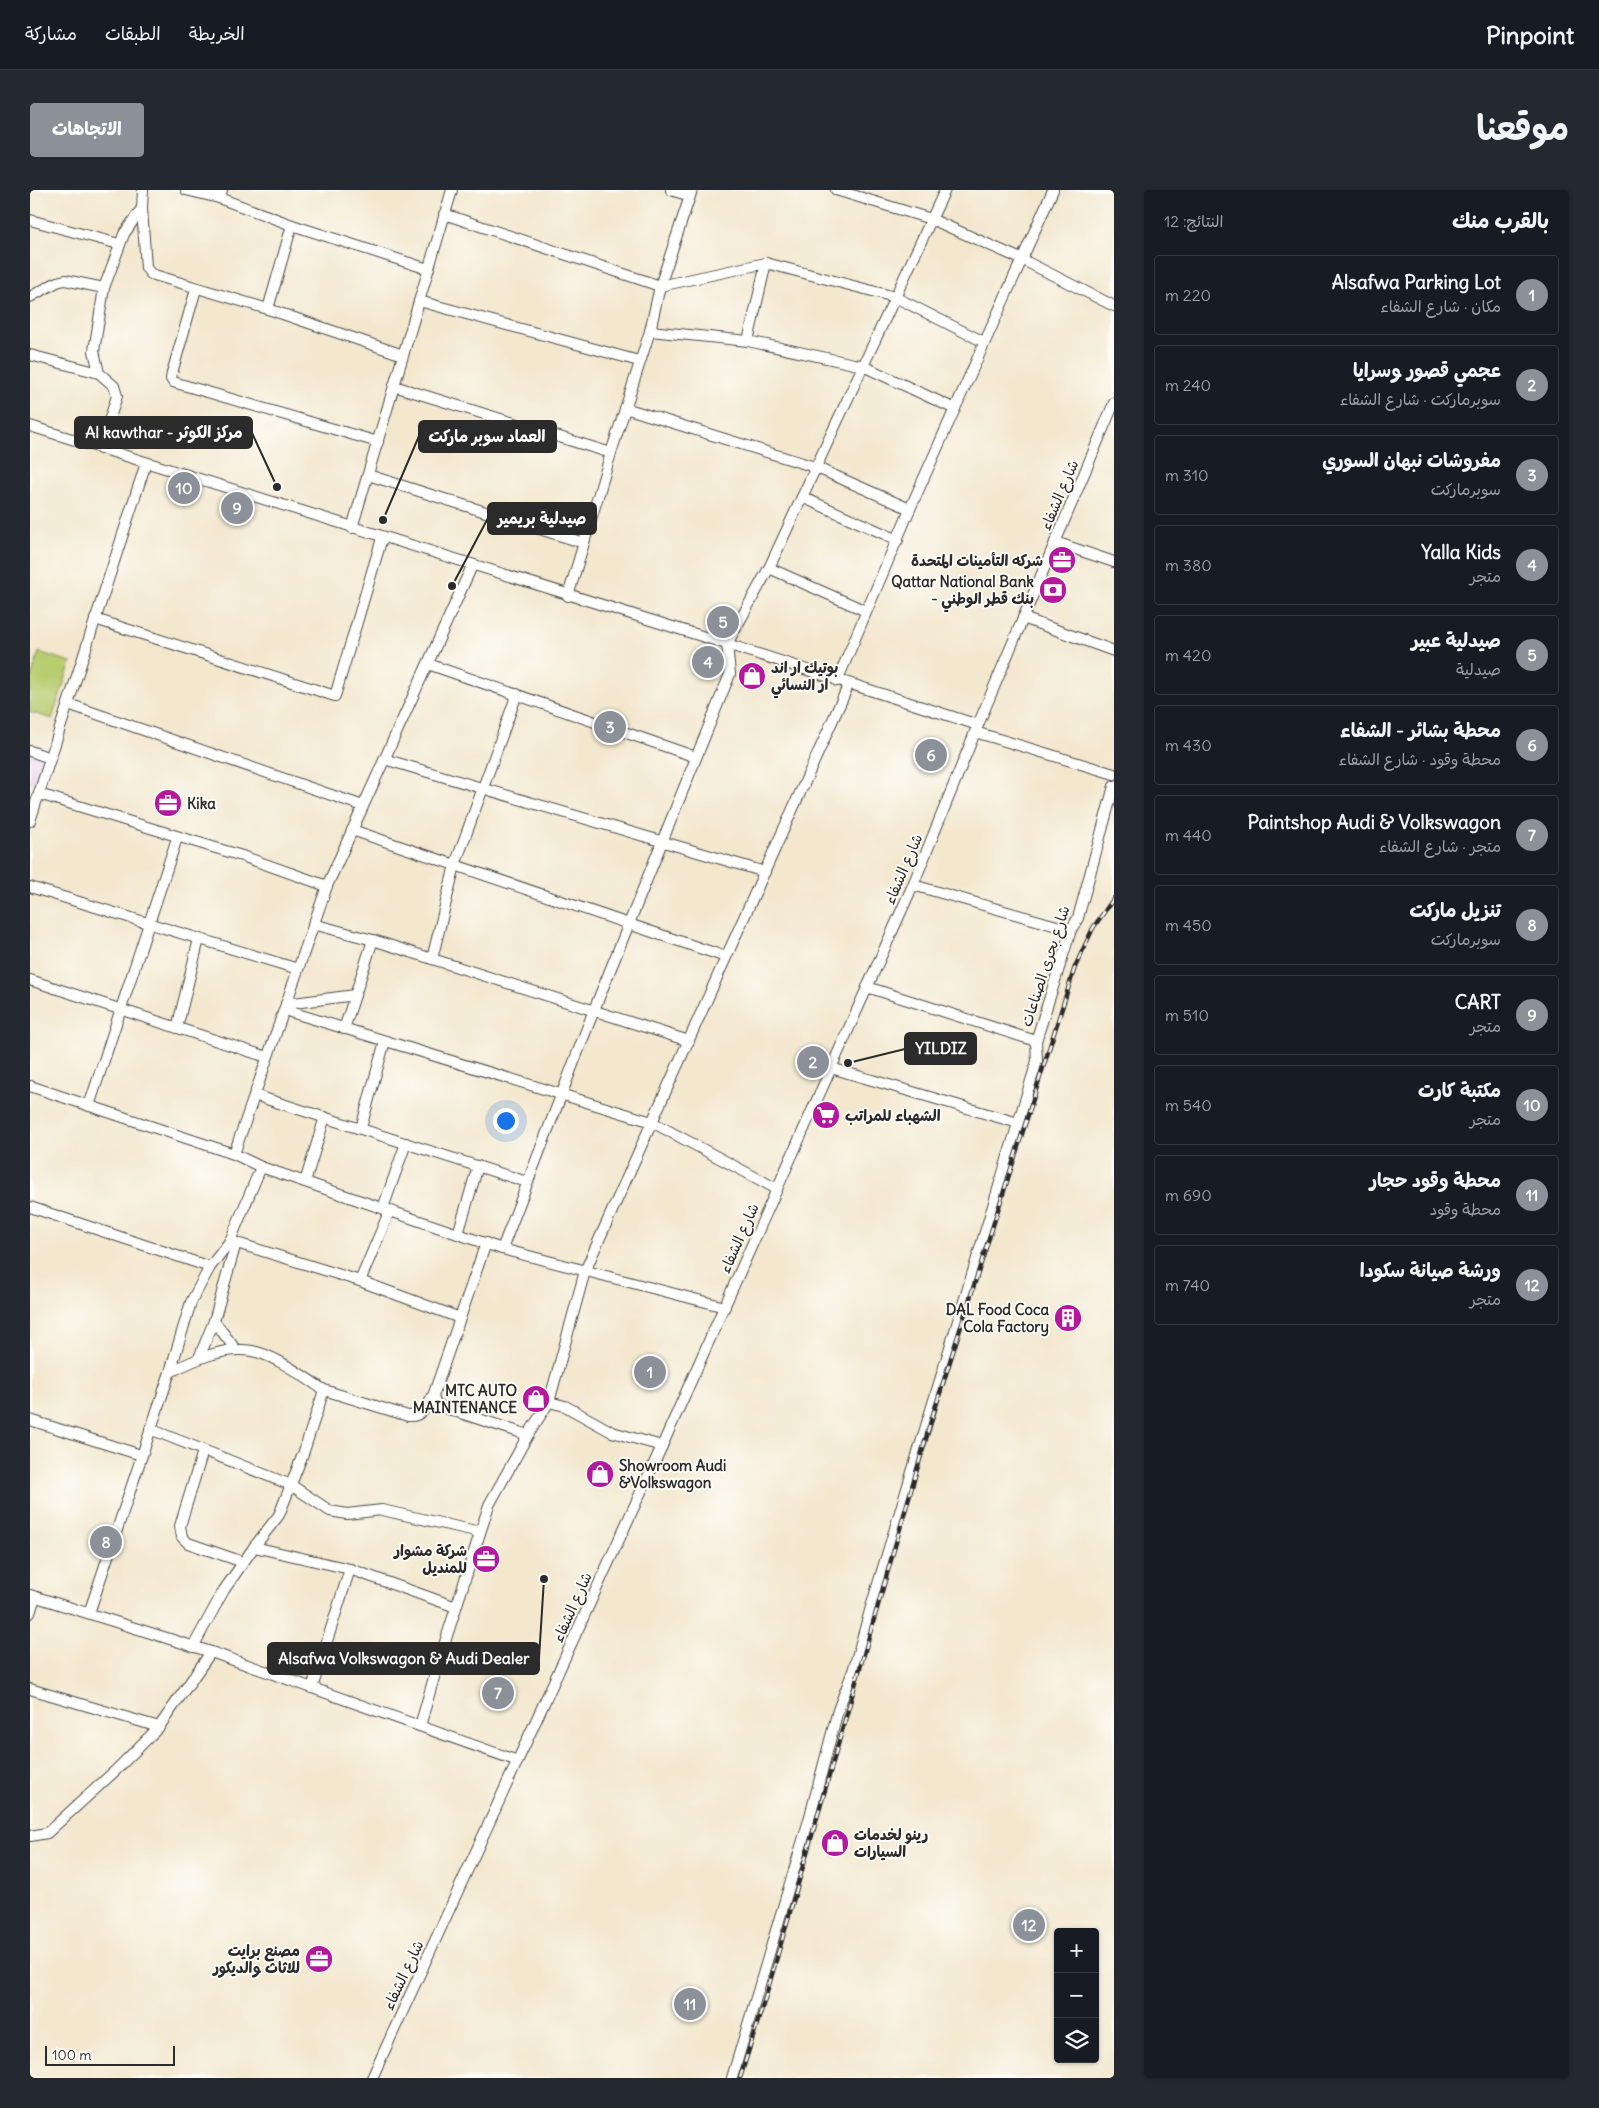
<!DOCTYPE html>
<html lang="ar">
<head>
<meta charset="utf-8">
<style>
	body { margin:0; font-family:Delius,"Playpen Sans Arabic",sans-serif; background:#242831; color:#f1f3f6; direction:rtl }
	.controls { position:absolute; right:15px; bottom:15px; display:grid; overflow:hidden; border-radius:5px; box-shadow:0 1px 4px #0004 }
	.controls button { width:45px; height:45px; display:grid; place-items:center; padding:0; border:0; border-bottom:1px solid #363941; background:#171b24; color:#f1f3f6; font:25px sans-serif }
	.scale { position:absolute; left:15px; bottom:12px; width:130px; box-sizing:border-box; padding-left:5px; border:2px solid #2b2b2b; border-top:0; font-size:14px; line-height:18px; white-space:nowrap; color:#2b2b2b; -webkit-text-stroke:4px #fdfcf7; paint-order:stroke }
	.you { position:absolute; left:475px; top:930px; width:18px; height:18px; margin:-12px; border:4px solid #fff; border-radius:50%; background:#1a73e8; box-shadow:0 0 0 8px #1a73e833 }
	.badge { display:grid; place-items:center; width:32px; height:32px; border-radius:50%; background:#8c9099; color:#fff; font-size:16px; font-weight:700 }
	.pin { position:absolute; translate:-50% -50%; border:2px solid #fff; box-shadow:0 1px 5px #0006 }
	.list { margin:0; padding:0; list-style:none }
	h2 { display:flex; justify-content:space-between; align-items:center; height:65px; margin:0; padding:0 20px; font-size:21px }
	h2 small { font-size:16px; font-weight:400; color:#9ea1a6 }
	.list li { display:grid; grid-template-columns:32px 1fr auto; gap:15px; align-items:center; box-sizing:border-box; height:80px; margin:0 10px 10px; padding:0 10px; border:1px solid #363941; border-radius:5px }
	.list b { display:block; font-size:19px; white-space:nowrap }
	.list p { margin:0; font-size:16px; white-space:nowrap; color:#9ea1a6 }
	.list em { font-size:16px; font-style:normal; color:#9ea1a6 }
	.icon { flex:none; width:28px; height:28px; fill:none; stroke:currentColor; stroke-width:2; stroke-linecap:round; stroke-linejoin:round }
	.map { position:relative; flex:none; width:1084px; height:1888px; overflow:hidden; direction:ltr; border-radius:5px }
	header { display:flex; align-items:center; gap:30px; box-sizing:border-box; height:70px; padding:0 25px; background:#171b24; border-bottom:1px solid #363941 }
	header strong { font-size:24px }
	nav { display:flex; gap:28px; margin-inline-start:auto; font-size:18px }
	.intro { display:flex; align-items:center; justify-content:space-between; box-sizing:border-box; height:120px; padding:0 30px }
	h1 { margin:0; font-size:35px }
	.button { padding:12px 22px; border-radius:5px; background:#8c9099; color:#fff; font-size:18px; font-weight:700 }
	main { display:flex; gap:30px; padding:0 30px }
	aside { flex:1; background:#171b24; border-radius:5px; box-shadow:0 1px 4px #0004 }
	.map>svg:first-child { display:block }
</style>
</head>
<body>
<header>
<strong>Pinpoint</strong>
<nav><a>الخريطة</a><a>الطبقات</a><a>مشاركة</a></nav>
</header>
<div class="intro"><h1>موقعنا</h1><a class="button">الاتجاهات</a></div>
<main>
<aside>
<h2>بالقرب منك<small>النتائج: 12</small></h2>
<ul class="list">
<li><span class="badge">1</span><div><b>Alsafwa Parking Lot</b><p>مكان · شارع الشفاء</p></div><em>220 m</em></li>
<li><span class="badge">2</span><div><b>عجمي قصور وسرايا</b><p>سوبرماركت · شارع الشفاء</p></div><em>240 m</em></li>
<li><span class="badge">3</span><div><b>مفروشات نبهان السوري</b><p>سوبرماركت</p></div><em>310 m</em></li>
<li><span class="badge">4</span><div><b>Yalla Kids</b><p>متجر</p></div><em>380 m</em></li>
<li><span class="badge">5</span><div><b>صيدلية عبير</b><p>صيدلية</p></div><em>420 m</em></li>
<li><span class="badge">6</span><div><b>محطة بشائر - الشفاء</b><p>محطة وقود · شارع الشفاء</p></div><em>430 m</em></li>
<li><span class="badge">7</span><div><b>Paintshop Audi &amp; Volkswagon</b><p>متجر · شارع الشفاء</p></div><em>440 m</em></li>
<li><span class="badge">8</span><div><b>تنزيل ماركت</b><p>سوبرماركت</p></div><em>450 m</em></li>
<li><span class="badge">9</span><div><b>CART</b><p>متجر</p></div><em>510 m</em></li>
<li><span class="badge">10</span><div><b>مكتبة كارت</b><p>متجر</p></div><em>540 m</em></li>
<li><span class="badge">11</span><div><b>محطة وقود حجار</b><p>محطة وقود</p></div><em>690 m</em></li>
<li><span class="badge">12</span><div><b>ورشة صيانة سكودا</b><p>متجر</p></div><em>740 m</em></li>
</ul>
</aside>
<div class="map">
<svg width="1084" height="1888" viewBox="0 0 1084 1888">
	<rect width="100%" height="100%" fill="#fdfcf7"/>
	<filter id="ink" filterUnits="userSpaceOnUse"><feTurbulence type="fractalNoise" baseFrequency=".02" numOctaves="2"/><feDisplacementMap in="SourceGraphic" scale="10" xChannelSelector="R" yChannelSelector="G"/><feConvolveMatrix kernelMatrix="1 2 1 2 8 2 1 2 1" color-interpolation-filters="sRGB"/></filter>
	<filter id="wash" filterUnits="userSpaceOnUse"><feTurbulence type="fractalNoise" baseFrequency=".0096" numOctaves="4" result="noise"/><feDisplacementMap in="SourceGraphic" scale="20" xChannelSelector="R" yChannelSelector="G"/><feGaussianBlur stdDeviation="1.12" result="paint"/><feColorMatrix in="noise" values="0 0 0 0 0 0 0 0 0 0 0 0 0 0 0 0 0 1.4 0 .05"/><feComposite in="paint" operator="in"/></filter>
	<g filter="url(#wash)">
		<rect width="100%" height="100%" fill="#f3e7ce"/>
		<!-- built -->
		<path fill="#ebd1eb" d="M 0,561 L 20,568 L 11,596 L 0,593 Z"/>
		<!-- green -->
		<path fill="#b8cc70" stroke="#727c4e" d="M 9,462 L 41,472 L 22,529 L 0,522 L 0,492 Z"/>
	</g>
	<g filter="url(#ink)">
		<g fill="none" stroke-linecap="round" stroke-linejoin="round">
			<defs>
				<g id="minor">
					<path d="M 113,0 L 112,18 L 116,78 L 121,84 L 238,119 L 373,165"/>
					<path d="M 156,0 L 189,8"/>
					<path d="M 192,0 L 189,8 L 262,35 L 398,79"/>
					<path d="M 641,0 L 660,6"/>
					<path d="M 806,0 L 901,29 L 991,69 L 1084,116"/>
					<path d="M 414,24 L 630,96 L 736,73 L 865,107 L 954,152"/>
					<path d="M 0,30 L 89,54"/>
					<path d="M 166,99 L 142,183 L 141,189 L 143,192 L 348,252"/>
					<path d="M 0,107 L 27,92 L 35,90 L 74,98"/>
					<path d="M 389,111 L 609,171"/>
					<path d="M 238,119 L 262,35"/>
					<path d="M 620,141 L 718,151 L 833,176 L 925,219"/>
					<path d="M 718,151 L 736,73"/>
					<path d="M 0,165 L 69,183"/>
					<path d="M 364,196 L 581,263"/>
					<path d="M 595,218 L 785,277 L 880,319"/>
					<path d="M 0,236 L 697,454 L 948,535"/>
					<path d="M 70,259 L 87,206 L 84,196 L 69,183 L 64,161 L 74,98 L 94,44 L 112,18"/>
					<path d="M 338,285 L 554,353"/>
					<path d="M 772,307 L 868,350"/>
					<path d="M 322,338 L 422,0"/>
					<path d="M 1025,352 L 1084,372"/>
					<path d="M 739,378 L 836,421"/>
					<path d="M 538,406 L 581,263 L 620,141 L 630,96 L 662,0"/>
					<path d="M 993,428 L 1084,461"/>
					<path d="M 65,429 L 305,506 L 352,348"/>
					<path d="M 398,474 L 666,567"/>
					<path d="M 807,491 L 880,319 L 1023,0"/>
					<path d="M 38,514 L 333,616"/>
					<path d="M 945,542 L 1084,584"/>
					<path d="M 0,561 L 20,568"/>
					<path d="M 354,569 L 735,682"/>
					<path d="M 9,604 L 212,666 L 297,696"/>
					<path d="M 0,631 L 116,273"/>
					<path d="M 322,640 L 696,767"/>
					<path d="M 883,695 L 1041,740"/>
					<path d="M 0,697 L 268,779"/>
					<path d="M 283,734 L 343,750 L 659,851"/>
					<path d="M 402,769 L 425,675 L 487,504"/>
					<path d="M 0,790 L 237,867"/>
					<path d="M 837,797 L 1006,851"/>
					<path d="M 256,814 L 325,805"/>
					<path d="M 254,820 L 622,932 L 747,999"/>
					<path d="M 147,838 L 169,749"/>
					<path d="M 314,839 L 343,750"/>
					<path d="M 801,878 L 988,933"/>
					<path d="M 0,896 L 204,964 L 231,977 L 472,1059 L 695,1117"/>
					<path d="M 224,905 L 497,992"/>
					<path d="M 59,916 L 147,648"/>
					<path d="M 331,938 L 355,851"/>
					<path d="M 204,964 L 297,696 L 442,376"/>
					<path d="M 275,992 L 295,927"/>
					<path d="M 0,1017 L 180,1077"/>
					<path d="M 353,1018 L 376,953"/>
					<path d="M 360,1020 L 330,1091 L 430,1128"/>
					<path d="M 428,1044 L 448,976"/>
					<path d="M 200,1051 L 330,1091"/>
					<path d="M 472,1059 L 564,820 L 700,484 L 697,454 L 739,378 L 915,0"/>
					<path d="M 184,1131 L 206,1160"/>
					<path d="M 169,1168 L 184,1131 L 206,1053"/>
					<path d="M 140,1182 C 164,1170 194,1156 222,1161 C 245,1165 274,1187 294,1200 L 273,1264 L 249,1325 L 224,1357 L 194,1400 L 163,1457"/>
					<path d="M 294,1200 L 378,1226 C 392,1227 397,1217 403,1206 L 456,1053"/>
					<path d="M 403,1206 L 405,1213 L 415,1218 L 498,1245"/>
					<path d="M 519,1212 L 555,1081 L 819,494"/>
					<path d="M 0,1230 L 111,1265"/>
					<path d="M 120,1239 L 261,1295 L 300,1321 L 317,1324 L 352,1320 L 450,1342"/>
					<path d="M 173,1261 L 150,1336 L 152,1347 L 158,1353 L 213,1372"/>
					<path d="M 224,1357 L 320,1379 L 426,1417"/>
					<path d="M 0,1405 L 181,1462 L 488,1571"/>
					<path d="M 0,1423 L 5,1407"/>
					<path d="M 59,1423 L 140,1182 L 161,1112 L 180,1077 L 200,1051 L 231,977"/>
					<path d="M 282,1498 L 320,1379"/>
					<path d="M 0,1499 L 129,1537"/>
					<path d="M 390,1536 L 407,1477 L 459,1315 L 498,1245 L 519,1212 L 535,1216 L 582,1242 L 632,1256"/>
					<path d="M 0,1646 L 17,1643 L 85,1581 L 129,1537 L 181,1462"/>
					<path d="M 342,1888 L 632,1256 L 883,695 L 948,535 L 1084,213"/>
					<path d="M 702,1888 L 779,1630 L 808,1520 L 823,1481 L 841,1417 L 1007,871 L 1006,851 L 1041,740 L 1048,728 L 1084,596"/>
				</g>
			</defs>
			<!-- minor casing -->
			<use href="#minor" stroke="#494743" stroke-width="12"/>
			<!-- minor -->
			<use href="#minor" stroke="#fff" stroke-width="10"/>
			<defs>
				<path id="rail" d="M 710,1888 L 737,1802 L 900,1234 L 1045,777 L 1063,738 L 1084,708"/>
			</defs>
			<!-- rail casing -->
			<use href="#rail" stroke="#2b2b2b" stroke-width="4.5"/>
			<!-- rail -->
			<use href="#rail" stroke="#fdfcf7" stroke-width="2.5" stroke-dasharray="8" stroke-linecap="butt"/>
		</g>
	</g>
	<!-- icons -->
	<defs>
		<symbol id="office-disc" viewBox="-11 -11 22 22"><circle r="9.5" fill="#b5179e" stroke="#fdfcf7"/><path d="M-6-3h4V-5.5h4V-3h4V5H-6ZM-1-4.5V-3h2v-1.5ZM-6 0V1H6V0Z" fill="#fff"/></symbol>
		<symbol id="bank-disc" viewBox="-11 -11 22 22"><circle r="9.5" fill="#b5179e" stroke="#fdfcf7"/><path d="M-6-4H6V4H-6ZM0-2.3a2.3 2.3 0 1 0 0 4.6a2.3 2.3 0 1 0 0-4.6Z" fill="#fff"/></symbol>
		<symbol id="shop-disc" viewBox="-11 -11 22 22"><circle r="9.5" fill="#b5179e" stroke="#fdfcf7"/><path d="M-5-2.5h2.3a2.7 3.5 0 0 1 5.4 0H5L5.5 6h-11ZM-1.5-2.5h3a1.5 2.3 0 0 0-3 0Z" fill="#fff"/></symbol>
		<symbol id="supermarket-disc" viewBox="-11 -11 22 22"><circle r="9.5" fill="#b5179e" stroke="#fdfcf7"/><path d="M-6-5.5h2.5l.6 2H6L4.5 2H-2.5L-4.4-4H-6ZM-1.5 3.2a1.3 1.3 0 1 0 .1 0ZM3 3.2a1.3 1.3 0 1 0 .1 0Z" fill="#fff"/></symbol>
		<symbol id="building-disc" viewBox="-11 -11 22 22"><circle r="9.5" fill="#b5179e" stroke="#fdfcf7"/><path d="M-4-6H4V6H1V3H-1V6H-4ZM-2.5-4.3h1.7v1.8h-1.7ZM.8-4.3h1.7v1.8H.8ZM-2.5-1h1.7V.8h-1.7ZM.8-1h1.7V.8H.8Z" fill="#fff"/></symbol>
	</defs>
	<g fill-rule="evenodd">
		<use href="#office-disc" x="1016" y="354" width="32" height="32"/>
		<use href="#bank-disc" x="1007" y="384" width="32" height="32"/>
		<use href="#shop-disc" x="706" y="470" width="32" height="32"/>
		<use href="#office-disc" x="122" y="597" width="32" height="32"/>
		<use href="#supermarket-disc" x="780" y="909" width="32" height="32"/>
		<use href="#building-disc" x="1022" y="1112" width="32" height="32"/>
		<use href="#shop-disc" x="490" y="1193" width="32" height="32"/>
		<use href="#shop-disc" x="554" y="1268" width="32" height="32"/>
		<use href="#office-disc" x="440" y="1353" width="32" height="32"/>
		<use href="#shop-disc" x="789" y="1637" width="32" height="32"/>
		<use href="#office-disc" x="273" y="1753" width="32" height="32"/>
	</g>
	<g text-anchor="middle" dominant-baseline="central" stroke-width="4" stroke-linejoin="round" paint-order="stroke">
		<!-- street labels -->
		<g font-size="15" fill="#2b2b2b" stroke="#fdfcf7">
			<text transform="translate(1029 305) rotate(-67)">شارع الشفاء</text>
			<text transform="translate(873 679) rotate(-67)">شارع الشفاء</text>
			<text transform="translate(1015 776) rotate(-72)">شارع بحرى الصناعات</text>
			<text transform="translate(709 1048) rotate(-66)">شارع الشفاء</text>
			<text transform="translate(542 1417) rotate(-66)">شارع الشفاء</text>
			<text transform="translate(373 1785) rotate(-65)">شارع الشفاء</text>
		</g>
		<!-- poi labels -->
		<g font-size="15" font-weight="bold" fill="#2b2b2b" stroke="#fdfcf7" text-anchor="end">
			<text x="1013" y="370">شركه التأمينات المتحدة</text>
			<text x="1004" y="391">Qattar National Bank<tspan x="1004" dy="17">- بنك قطر الوطني</tspan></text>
			<text x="741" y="477" text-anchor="start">بوتيك ار اند<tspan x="741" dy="17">ار النسائي</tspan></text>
			<text x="157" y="613" text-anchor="start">Kika</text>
			<text x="815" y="925" text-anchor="start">الشهباء للمراتب</text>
			<text x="1019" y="1119">DAL Food Coca<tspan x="1019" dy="17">Cola Factory</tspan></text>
			<text x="487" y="1200">MTC AUTO<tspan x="487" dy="17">MAINTENANCE</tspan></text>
			<text x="589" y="1275" text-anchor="start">Showroom Audi<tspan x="589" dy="17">&amp;Volkswagon</tspan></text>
			<text x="437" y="1360">شركة مشوار<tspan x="437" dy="17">للمنديل</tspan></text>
			<text x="824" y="1644" text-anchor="start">رينو لخدمات<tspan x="824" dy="17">السيارات</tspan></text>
			<text x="270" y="1760">مصنع برايت<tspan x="270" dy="17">للاثاث والديكور</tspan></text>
		</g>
	</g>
	<!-- callouts -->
	<path fill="none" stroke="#2b2b2b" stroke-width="2" d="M247 297L222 243M353 330L389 246M422 396L458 328M818 873L875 859M514 1389L509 1468"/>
	<g fill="#2b2b2b" stroke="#fdfcf7" stroke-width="2">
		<circle cx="247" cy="297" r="5"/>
		<circle cx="353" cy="330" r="5"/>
		<circle cx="422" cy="396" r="5"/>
		<circle cx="818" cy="873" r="5"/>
		<circle cx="514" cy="1389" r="5"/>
	</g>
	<g fill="#2b2b2b" stroke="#2b2b2b" stroke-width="2">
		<rect x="45" y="227" width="177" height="31" rx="5"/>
		<rect x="389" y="231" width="137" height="31" rx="5"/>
		<rect x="458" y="313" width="108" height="31" rx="5"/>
		<rect x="875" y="843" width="71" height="31" rx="5"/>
		<rect x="238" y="1453" width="271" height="31" rx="5"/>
	</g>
	<g font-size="16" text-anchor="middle" font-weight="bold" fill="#fff">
		<text x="134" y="248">Al kawthar - مركز الكوثر</text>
		<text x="457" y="252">العماد سوبر ماركت</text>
		<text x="512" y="334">صيدلية بريمير</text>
		<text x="911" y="864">YILDIZ</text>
		<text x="374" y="1474">Alsafwa Volkswagon &amp; Audi Dealer</text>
	</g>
</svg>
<div class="controls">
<button>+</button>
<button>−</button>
<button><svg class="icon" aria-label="layers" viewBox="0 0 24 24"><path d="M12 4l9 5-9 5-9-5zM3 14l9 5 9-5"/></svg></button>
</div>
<div class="scale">100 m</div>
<div class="you"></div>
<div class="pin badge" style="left:620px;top:1182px">1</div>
<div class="pin badge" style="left:783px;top:872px">2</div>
<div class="pin badge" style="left:580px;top:537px">3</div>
<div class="pin badge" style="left:678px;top:472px">4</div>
<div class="pin badge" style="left:693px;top:432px">5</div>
<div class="pin badge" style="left:901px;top:565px">6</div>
<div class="pin badge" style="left:468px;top:1503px">7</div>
<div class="pin badge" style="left:76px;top:1352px">8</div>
<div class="pin badge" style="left:207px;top:318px">9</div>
<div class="pin badge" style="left:154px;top:298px">10</div>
<div class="pin badge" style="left:660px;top:1814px">11</div>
<div class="pin badge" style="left:999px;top:1735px">12</div>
</div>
</main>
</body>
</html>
